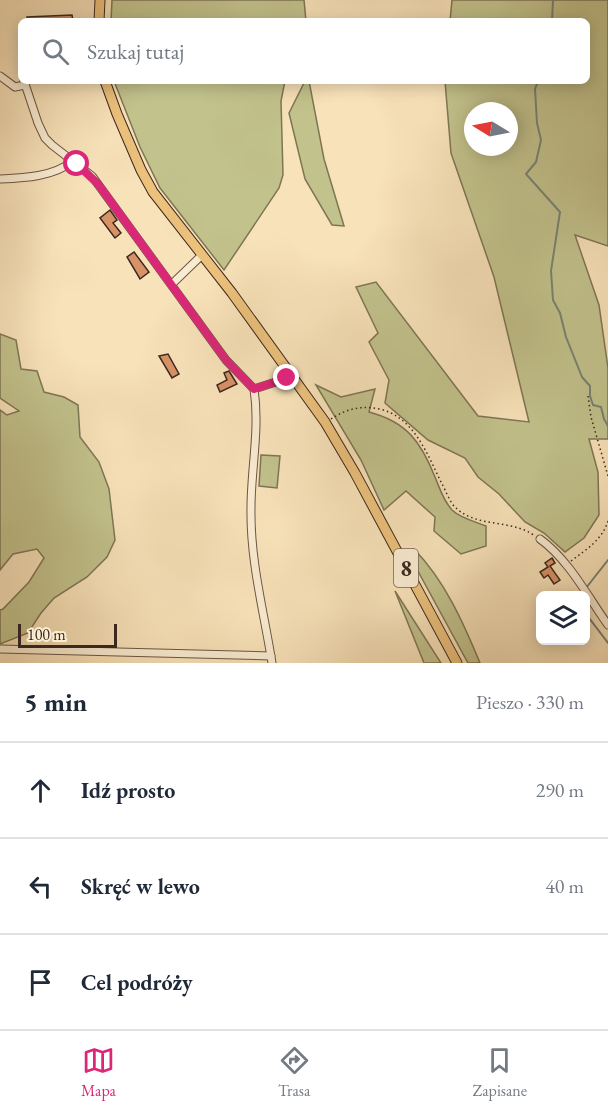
<!DOCTYPE html>
<html lang="pl">
<head>
<meta charset="utf-8">
<style>
	body { margin:0; font-family:"EB Garamond",serif; background:#f2f2f3; color:#1f2937 }
	.controls { position:absolute; right:18px; bottom:18px; display:grid; overflow:hidden; border-radius:9px; box-shadow:0 3px 15px #0003 }
	.controls button { width:54px; height:54px; display:grid; place-items:center; padding:0; border:0; border-bottom:2px solid #e0e1e3; background:#fff; color:#1f2937; font:30px sans-serif }
	.compass { position:absolute; left:464px; top:102px; width:54px; height:54px; border-radius:50%; background:#fff; box-shadow:0 3px 15px #0003; rotate:280deg }
	.scale { position:absolute; left:18px; bottom:15px; width:99px; box-sizing:border-box; padding-left:6px; border:3px solid #3c281e; border-top:0; font-size:16px; line-height:21px; white-space:nowrap; color:#3c281e; -webkit-text-stroke:4px #faecd2; paint-order:stroke }
	.stop { position:absolute; width:18px; height:18px; margin:-14px; border:4px solid #db2777; border-radius:50%; background:#fff }
	.stop.end { background:#db2777; border-color:#fff; box-shadow:0 2px 6px #0008 }
	.list { margin:0; padding:0; list-style:none }
	h2 { display:flex; justify-content:space-between; align-items:center; height:78px; margin:0; padding:0 24px; font-size:26px }
	h2 small { font-size:20px; font-weight:400; color:#747a83 }
	.list li { display:grid; grid-template-columns:39px 1fr auto; gap:18px; align-items:center; box-sizing:border-box; height:96px; padding:0 24px; border-top:2px solid #e0e1e3 }
	.list b { display:block; font-size:22px; white-space:nowrap }
	.list em { font-size:20px; font-style:normal; color:#747a83 }
	.icon { flex:none; width:33px; height:33px; fill:none; stroke:currentColor; stroke-width:2; stroke-linecap:round; stroke-linejoin:round }
	.map { position:relative; flex:none; width:608px; height:663px; overflow:hidden }
	.search { position:absolute; background:#fff; box-shadow:0 3px 15px #0003; left:18px; right:18px; top:18px; height:66px; display:flex; align-items:center; gap:15px; box-sizing:border-box; padding:0 21px; border-radius:9px; color:#747a83; font-size:22px }
	.sheet { height:366px; background:#fff }
	nav { display:flex; justify-content:space-around; align-items:center; box-sizing:border-box; height:84px; border-top:2px solid #e0e1e3; background:#fff; font-size:16px; color:#747a83 }
	nav a { display:grid; justify-items:center; gap:3px }
	nav .on { color:#db2777 }
	.map>svg:first-child { display:block }
</style>
</head>
<body>
<div class="map">
<svg width="608" height="663" viewBox="0 0 608 663">
	<rect width="100%" height="100%" fill="#f8e2b9"/>
	<filter id="stains"><feTurbulence type="fractalNoise" baseFrequency=".00333" numOctaves="4"/><feColorMatrix values="0 0 0 0 .2 0 0 0 0 .09 0 0 0 0 .02 0 0 0 .5 -.17"/></filter>
	<radialGradient id="worn" r=".72"><stop offset=".6" stop-color="#630" stop-opacity="0"/><stop offset="1" stop-color="#630" stop-opacity=".3"/></radialGradient>
	<!-- green -->
	<g fill="#c2c28c" stroke="#7f7555" stroke-width="1.5" fill-rule="evenodd">
		<path d="M 112,0 L 304,0 L 306,21 L 111,21 Z"/>
		<path d="M 452,0 L 608,0 L 608,246 L 575,235 L 599,305 L 608,368 L 608,439 L 589,439 L 598,472 L 599,515 L 584,538 L 565,552 L 544,533 L 525,522 L 499,494 L 478,477 L 465,458 L 428,440 L 385,403 L 389,380 L 369,342 L 378,333 L 356,287 L 376,282 L 478,416 L 529,422 L 494,277 L 451,153 L 445,81 L 587,81 L 587,21 L 450,21 ZM 473,111 L 509,111 L 509,147 L 473,147 Z"/>
		<path d="M 114,81 L 285,81 L 281,101 L 283,175 L 279,188 L 224,270 L 160,188 L 140,147 Z"/>
		<path d="M 305,81 L 309,81 L 324,159 L 344,226 L 332,225 L 305,179 L 289,113 Z"/>
		<path d="M 0,334 L 16,340 L 21,369 L 37,371 L 44,392 L 64,397 L 78,405 L 80,437 L 99,462 L 109,489 L 115,540 L 107,557 L 87,577 L 54,598 L 41,613 L 28,633 L 0,644 L 0,610 L 3,609 L 29,582 L 44,558 L 37,549 L 13,554 L 0,570 L 0,410 L 7,415 L 19,411 L 0,398 Z"/>
		<path d="M 316,385 L 341,397 L 375,389 L 369,412 C 407,422 421,442 435,477 C 440,489 443,500 452,510 C 460,518 476,522 486,526 L 486,546 L 461,554 L 434,531 L 435,517 L 406,491 L 384,510 L 361,460 Z"/>
		<path d="M 261,455 L 280,456 L 277,488 L 259,486 Z"/>
		<path d="M 414,549 C 445,581 463,622 480,663 L 468,663 L 407,551 Z"/>
		<path d="M 395,591 L 441,663 L 424,663 Z"/>
	</g>
	<g fill="none" stroke-linecap="round" stroke-linejoin="round">
		<!-- stream -->
		<g stroke="#768275" stroke-width="2">
			<path d="M 552,21 L 553,0"/>
			<path d="M 538,81 L 535,89 L 537,123 L 541,140 L 536,162 L 526,174 L 560,212 L 551,271 L 553,300 L 560,313 L 566,337 L 582,377 L 590,386 L 590,396 L 593,405 L 601,407 L 604,419 L 608,426"/>
			<path d="M 586,588 L 608,560"/>
			<path d="M 580,596 L 580,595"/>
			<path d="M 586,614 L 608,643"/>
		</g>
	</g>
	<!-- building -->
	<g fill="#d89267" stroke="#3c281e" stroke-width="1.5">
		<path d="M 72,15 L 73,21 L 27,21 L 27,17 Z"/>
		<path d="M 110,210 L 117,220 L 113,223 L 121,233 L 115,238 L 100,218 Z"/>
		<path d="M 134,252 L 149,272 L 140,279 L 127,257 Z"/>
		<path d="M 168,354 L 179,374 L 172,378 L 159,356 Z"/>
		<path d="M 229,371 L 237,384 L 220,392 L 217,385 L 227,380 L 224,373 Z"/>
		<path d="M 552,558 L 555,563 L 550,566 L 560,580 L 554,584 L 548,575 L 544,578 L 540,572 L 548,567 L 545,563 Z"/>
	</g>
	<g fill="none" stroke-linecap="round" stroke-linejoin="round">
		<defs>
			<g id="minor">
				<path d="M 0,76 L 15,87 L 25,85"/>
				<path d="M 24,81 L 38,123 L 45,138 L 52,145 L 92,176 L 226,360 L 254,389 L 279,381 L 292,375"/>
				<path d="M 0,179 C 24,178 53,177 73,161"/>
				<path d="M 172,284 L 202,255"/>
				<path d="M 254,389 C 260,429 251,468 251,508 C 250,561 264,612 272,663"/>
				<path d="M 540,539 C 569,560 588,597 608,625"/>
				<path d="M 0,649 L 271,656"/>
			</g>
			<g id="highway">
				<path d="M 99,21 L 100,0"/>
				<path d="M 105,81 L 117,114 L 141,170 L 153,192 L 232,293 L 325,422 L 355,473 L 457,663"/>
			</g>
		</defs>
		<!-- minor casing -->
		<use href="#minor" stroke="#6b5645" stroke-width="9"/>
		<!-- highway casing -->
		<use href="#highway" stroke="#3c281e" stroke-width="11"/>
		<!-- path -->
		<g stroke="#3c281e" stroke-width="1.5" stroke-dasharray="1.5 3" stroke-linecap="butt">
			<path d="M 588,396 L 591,417 L 608,476"/>
			<path d="M 331,419 C 346,409 362,405 379,409 C 414,416 428,456 442,484 C 446,491 450,503 456,508 C 477,528 512,519 535,536"/>
			<path d="M 571,561 C 587,549 602,540 608,521"/>
		</g>
		<!-- minor -->
		<use href="#minor" stroke="#faecd2" stroke-width="7"/>
		<!-- highway -->
		<use href="#highway" stroke="#ecc17c" stroke-width="9"/>
	</g>
	<g fill="none" stroke-linecap="round" stroke-linejoin="round">
		<!-- route -->
		<path stroke="#db2777" stroke-width="8" d="M 77,164 L 98,184 L 226,360 L 254,389 L 287,378"/>
	</g>
	<g text-anchor="middle" dominant-baseline="central" stroke-width="5" stroke-linejoin="round" paint-order="stroke">
		<!-- shield labels -->
		<rect fill="#faecd2" stroke="#756354" stroke-width="1.5" x="394" y="549" width="24" height="38" rx="4.5"/>
		<g font-size="22" font-weight="bold" fill="#3c281e">
			<text x="406" y="568">8</text>
		</g>
	</g>
	<rect width="100%" height="100%" filter="url(#stains)"/>
	<rect width="100%" height="100%" fill="url(#worn)"/>
</svg>
<div class="controls">
<button><svg class="icon" aria-label="layers" viewBox="0 0 24 24"><path d="M12 4l9 5-9 5-9-5zM3 14l9 5 9-5"/></svg></button>
</div>
<svg class="compass" viewBox="-18 -18 36 36"><path d="M0-13l5 13h-10z" fill="#e53935"/><path d="M0 13l5-13h-10z" fill="#747a83"/></svg>
<div class="scale">100 m</div>
<div class="stop" style="left:77px;top:164px"></div>
<div class="stop end" style="left:287px;top:378px"></div>
<div class="search"><svg class="icon" aria-label="search" viewBox="0 0 24 24"><circle cx="10" cy="10" r="6"/><path d="M15 15l6 6"/></svg>Szukaj tutaj</div>
</div>
<section class="sheet">
<h2>5 min<small>Pieszo · 330 m</small></h2>
<ul class="list">
<li><svg class="icon" aria-label="ahead" viewBox="0 0 24 24"><path d="M12 20V5M6 11l6-6 6 6"/></svg><div><b>Idź prosto</b></div><em>290 m</em></li>
<li><svg class="icon" aria-label="left" viewBox="0 0 24 24"><path d="M17 20v-9H6M10 6l-5 5 5 5"/></svg><div><b>Skręć w lewo</b></div><em>40 m</em></li>
<li><svg class="icon" aria-label="arrive" viewBox="0 0 24 24"><path d="M6 21V4h12l-3 4 3 4H6"/></svg><div><b>Cel podróży</b></div></li>
</ul>
</section>
<nav>
<a class="on"><svg class="icon" aria-label="map" viewBox="0 0 24 24"><path d="M3 6l6-2 6 2 6-2v14l-6 2-6-2-6 2zM9 4v14M15 6v14"/></svg>Mapa</a>
<a><svg class="icon" aria-label="directions" viewBox="0 0 24 24"><path d="M12 3l9 9-9 9-9-9zM9 14v-3h6M13 9l2 2-2 2"/></svg>Trasa</a>
<a><svg class="icon" aria-label="saved" viewBox="0 0 24 24"><path d="M7 4h10v16l-5-4-5 4z"/></svg>Zapisane</a>
</nav>
</body>
</html>
